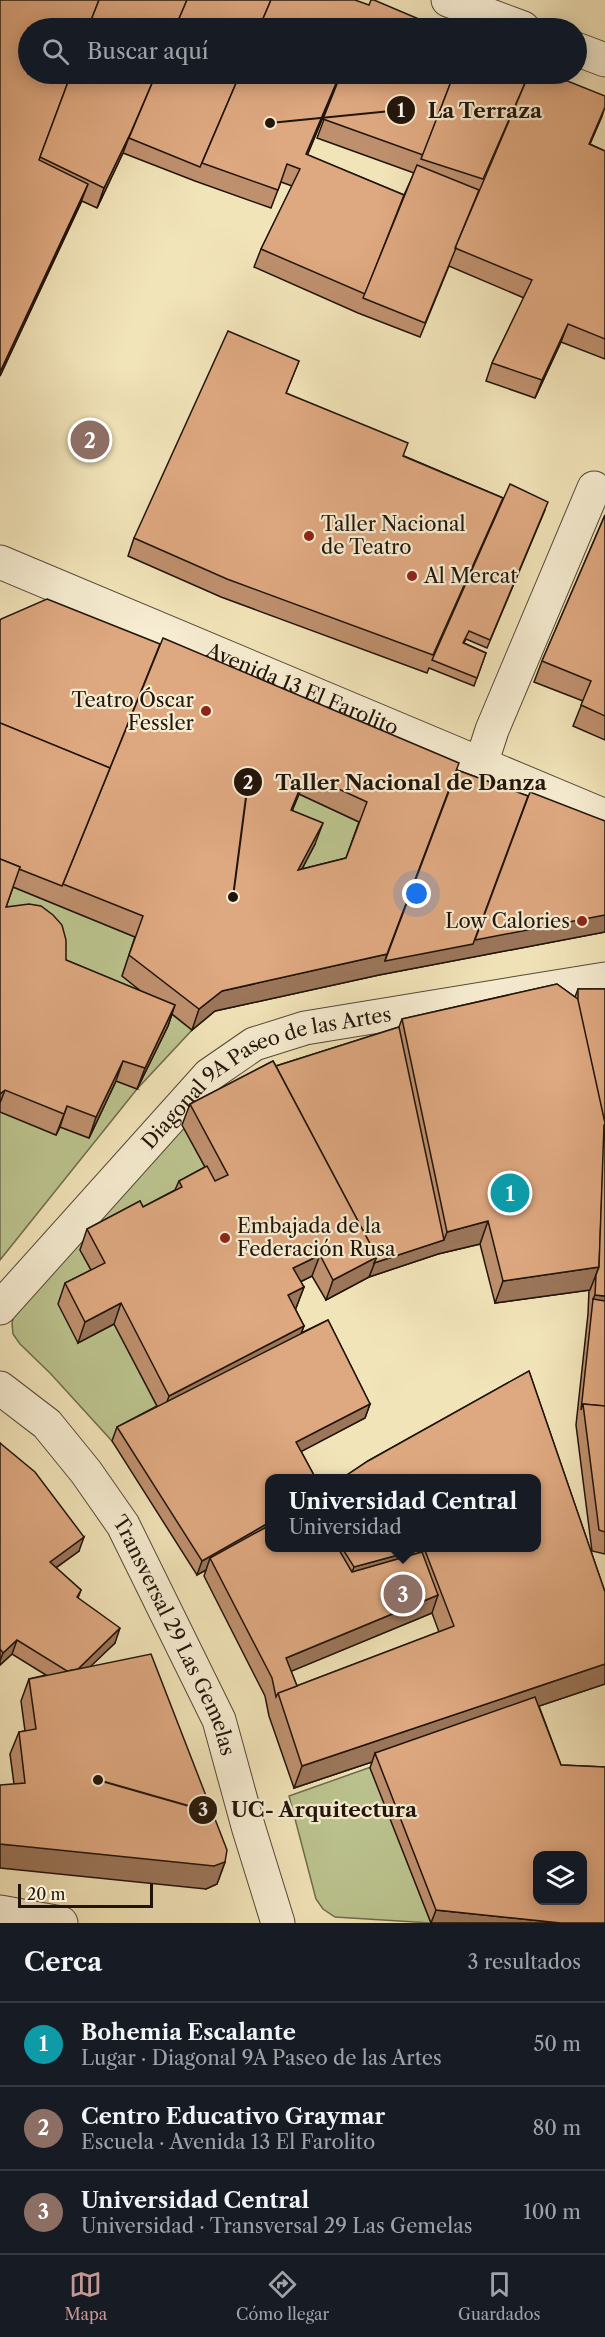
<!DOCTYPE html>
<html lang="es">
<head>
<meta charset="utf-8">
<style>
	body { margin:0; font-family:"Libre Caslon Text",serif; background:#20242c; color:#f1f3f6 }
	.controls { position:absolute; right:18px; bottom:18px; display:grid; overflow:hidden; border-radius:12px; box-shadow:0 3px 15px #0003 }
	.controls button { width:54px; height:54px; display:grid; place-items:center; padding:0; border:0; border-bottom:2px solid #363941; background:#171b24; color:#f1f3f6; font:30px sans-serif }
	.scale { position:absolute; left:18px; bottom:15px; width:135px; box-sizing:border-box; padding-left:6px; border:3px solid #21140a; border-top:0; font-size:16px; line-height:21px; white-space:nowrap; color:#21140a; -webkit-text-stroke:4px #f7edd2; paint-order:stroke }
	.you { position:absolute; left:417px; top:894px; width:21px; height:21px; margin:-15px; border:4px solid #fff; border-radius:50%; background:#1a73e8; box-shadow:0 0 0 9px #1a73e833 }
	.badge { display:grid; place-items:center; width:39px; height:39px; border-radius:50%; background:#c59692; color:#fff; font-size:20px; font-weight:700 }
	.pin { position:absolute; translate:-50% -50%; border:3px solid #fff; box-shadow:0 2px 6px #0006 }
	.popup { position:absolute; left:265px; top:1474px; width:276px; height:78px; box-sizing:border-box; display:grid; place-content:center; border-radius:12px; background:#171b24; filter:drop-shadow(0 2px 4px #0005); font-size:20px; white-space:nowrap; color:#9ea1a6 }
	.popup b { font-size:22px; color:#f1f3f6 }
	.popup::after { content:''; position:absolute; left:50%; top:100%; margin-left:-12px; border:12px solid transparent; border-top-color:#171b24 }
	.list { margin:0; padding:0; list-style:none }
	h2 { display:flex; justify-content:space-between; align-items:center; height:78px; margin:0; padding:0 24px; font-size:26px }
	h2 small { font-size:20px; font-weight:400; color:#9ea1a6 }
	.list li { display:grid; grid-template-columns:39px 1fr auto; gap:18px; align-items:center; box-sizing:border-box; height:84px; padding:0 24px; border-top:2px solid #363941 }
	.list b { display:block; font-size:22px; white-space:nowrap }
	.list p { margin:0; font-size:20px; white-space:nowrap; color:#9ea1a6 }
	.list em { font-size:20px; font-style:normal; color:#9ea1a6 }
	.icon { flex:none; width:33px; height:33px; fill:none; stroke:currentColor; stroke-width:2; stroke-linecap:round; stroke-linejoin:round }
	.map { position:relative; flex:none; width:605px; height:1923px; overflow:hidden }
	.search { position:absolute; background:#171b24; box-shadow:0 3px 15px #0003; left:18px; right:18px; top:18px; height:66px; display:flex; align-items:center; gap:15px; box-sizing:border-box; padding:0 21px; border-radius:33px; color:#9ea1a6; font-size:22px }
	.sheet { height:330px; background:#171b24 }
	nav { display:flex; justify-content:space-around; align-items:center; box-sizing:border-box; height:84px; border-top:2px solid #363941; background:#171b24; font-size:16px; color:#9ea1a6 }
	nav a { display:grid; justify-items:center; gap:3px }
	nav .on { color:#c59692 }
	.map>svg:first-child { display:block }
</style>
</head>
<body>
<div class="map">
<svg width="605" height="1923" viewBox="0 0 605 1923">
	<rect width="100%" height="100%" fill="#f2e4b9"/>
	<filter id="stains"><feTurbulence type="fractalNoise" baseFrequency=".00333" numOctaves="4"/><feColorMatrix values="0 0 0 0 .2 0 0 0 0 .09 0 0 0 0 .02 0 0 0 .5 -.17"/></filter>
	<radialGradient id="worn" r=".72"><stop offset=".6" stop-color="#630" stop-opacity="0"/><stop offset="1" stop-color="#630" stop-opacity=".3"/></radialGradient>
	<!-- green -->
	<g fill="#bcc48f" stroke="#6e6c4c" stroke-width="1.5">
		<path d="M 299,794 L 359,822 L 339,879 L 291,890 L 283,831 Z"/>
		<path d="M 13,887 L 135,937 L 122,976 L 192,1030 L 137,1089 L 0,1260 L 0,1112 L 56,1135 L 60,1127 L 89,1138 L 116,1081 L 138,1089 L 58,981 L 0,924 Z"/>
		<path d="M 182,1125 L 220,1195 L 80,1250 L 98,1283 L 78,1342 L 114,1324 L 162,1416 L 112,1441 L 50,1373 L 20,1344 L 13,1334 L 12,1323 L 16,1308 Z"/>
		<path d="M 371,1767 L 431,1923 L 335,1917 L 323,1909 L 316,1899 L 289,1796 Z"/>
	</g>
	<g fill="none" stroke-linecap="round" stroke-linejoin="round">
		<defs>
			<g id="minor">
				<path d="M 448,0 L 523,28"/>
				<path d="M 576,49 L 605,60"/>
				<path id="s1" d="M 0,562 L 605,816"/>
				<path d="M 481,764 L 492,730 L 594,488"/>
				<path id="s2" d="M 0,1308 L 209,1075 L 254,1044 L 305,1028 L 605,979"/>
				<path id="s3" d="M 0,1388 L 47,1424 L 86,1472 L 123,1525 L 219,1720 L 248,1826 L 278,1923"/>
				<path d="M 0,1912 L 61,1923"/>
			</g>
		</defs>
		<!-- minor casing -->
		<use href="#minor" stroke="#554836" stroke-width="35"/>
		<!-- minor -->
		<use href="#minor" stroke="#f7edd2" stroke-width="33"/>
	</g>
	<!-- wall -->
	<g fill="#bf906e" stroke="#21140a" stroke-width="1.5" fill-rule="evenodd">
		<path d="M 0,0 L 341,74 L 307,155 L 404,195 L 414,173 L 317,138 L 341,74 L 602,116 L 590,144 L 605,151 L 605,359 L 561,342 L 535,398 L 486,381 L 492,363 L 524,298 L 449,266 L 420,337 L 358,313 L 254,267 L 261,249 L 292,186 L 281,182 L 271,208 L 195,181 L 123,153 L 97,208 L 82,201 L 0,376 Z"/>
		<path d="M 299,361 L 286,393 L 404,456 L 503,498 L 545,510 L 487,648 L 466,639 L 464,643 L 486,653 L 474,686 L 429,668 L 427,673 L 221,597 L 128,556 L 134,538 Z"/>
		<path d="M 605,515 L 605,740 L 573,726 L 583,701 L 534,682 L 542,661 Z"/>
		<path d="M 0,621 L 457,770 L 528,796 L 605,821 L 605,932 L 379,975 L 215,1011 L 192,1030 L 172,1014 L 168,1026 L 137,1089 L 116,1081 L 89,1138 L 60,1127 L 56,1135 L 0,1112 ZM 299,794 L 359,822 L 346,858 L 302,869 L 315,844 L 292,810 ZM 13,887 L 135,937 L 122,976 L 142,992 L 66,960 L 6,907 Z"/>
		<path d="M 557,984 L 575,997 L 578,989 L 605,989 L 605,1554 L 592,1551 L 576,1425 L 588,1314 L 589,1290 L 495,1303 L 480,1244 L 438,1254 L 369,1277 L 326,1300 L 312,1276 L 300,1282 L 304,1287 L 296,1308 L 295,1308 L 304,1326 L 301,1333 L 328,1320 L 370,1404 L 365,1418 L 301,1451 L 316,1479 L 270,1479 L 270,1548 L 537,1548 L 537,1479 L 341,1479 L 368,1461 L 529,1371 L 605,1592 L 605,1684 L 539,1706 L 561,1765 L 605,1767 L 605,1923 L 431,1923 L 370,1768 L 372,1762 L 294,1788 L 269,1716 L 265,1696 L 204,1576 L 206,1570 L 197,1575 L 112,1441 L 117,1427 L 157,1406 L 114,1324 L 78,1343 L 58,1304 L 65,1283 L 91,1270 L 80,1250 L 87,1229 L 140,1201 L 143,1207 L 175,1190 L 179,1181 L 205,1167 L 182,1125 L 190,1104 L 273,1061 L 276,1066 L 399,1027 L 402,1019 ZM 432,1613 L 439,1632 L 297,1686 L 291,1671 ZM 537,1856 L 582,1856 L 582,1900 L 537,1900 Z"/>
		<path d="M 0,1443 L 79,1551 L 56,1568 L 81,1590 L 78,1598 L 115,1643 L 90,1666 L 225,1862 L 217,1884 L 206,1889 L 14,1784 L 10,1754 L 19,1732 L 25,1731 L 21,1701 L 29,1679 L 46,1675 L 12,1654 L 0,1665 Z"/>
	</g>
	<!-- shaded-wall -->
	<g fill="#9b765a" stroke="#21140a" stroke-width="1.5">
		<path d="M 340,74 L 341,74 L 300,173 L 306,154 Z"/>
		<path d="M 605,107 L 602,116 L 582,162 L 589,144 Z"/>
		<path d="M 131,132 L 123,153 L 97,208 L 104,188 Z"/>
		<path d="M 88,184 L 81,202 L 0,376 L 0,372 Z"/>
		<path d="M 568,324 L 561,342 L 535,398 L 542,380 Z"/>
		<path d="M 306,774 L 299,794 L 284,831 L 291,810 Z"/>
		<path d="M 528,796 L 605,915 L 605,932 L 379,975 L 215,1011 L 192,1030 L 199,1009 L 222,991 L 387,954 L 385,961 Z"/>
		<path d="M 323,823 L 315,844 L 291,890 L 298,870 Z"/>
		<path d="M 175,1005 L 168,1026 L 137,1089 L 145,1068 Z"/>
		<path d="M 123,1061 L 116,1081 L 89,1138 L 96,1117 Z"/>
		<path d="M 5,1090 L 0,1103 L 0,1094 Z"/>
		<path d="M 67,1106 L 60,1127 L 56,1135 L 64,1114 Z"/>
		<path d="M 488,1221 L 480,1244 L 438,1254 L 369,1277 L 374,1263 L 444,1240 L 447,1232 Z"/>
		<path d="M 320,1255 L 312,1276 L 286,1289 L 293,1268 Z"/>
		<path d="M 377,1257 L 369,1277 L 326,1300 L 333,1280 Z"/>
		<path d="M 599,1267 L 590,1290 L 495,1303 L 503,1281 Z"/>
		<path d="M 304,1287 L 296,1308 L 281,1316 L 288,1295 Z"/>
		<path d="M 595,1295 L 605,1296 L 605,1315 L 593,1299 Z"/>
		<path d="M 121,1303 L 114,1324 L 78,1343 L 85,1322 Z"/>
		<path d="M 304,1326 L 296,1346 L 162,1416 L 169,1396 Z"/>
		<path d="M 370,1404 L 365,1418 L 291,1457 L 296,1442 Z"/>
		<path d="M 270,1522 L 270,1533 L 210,1558 L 206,1570 L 197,1575 L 202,1561 Z"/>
		<path d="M 84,1537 L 79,1551 L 44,1576 L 50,1562 Z"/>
		<path d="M 424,1548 L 416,1570 L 345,1590 L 354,1567 Z"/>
		<path d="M 438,1595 L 432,1613 L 280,1676 L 286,1658 Z"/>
		<path d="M 120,1628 L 115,1643 L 67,1689 L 72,1675 Z"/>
		<path d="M 17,1640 L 12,1654 L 0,1665 L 0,1661 L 3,1653 Z"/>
		<path d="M 605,1664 L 605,1684 L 378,1760 L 375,1753 L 372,1762 L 294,1788 L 302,1766 Z"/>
		<path d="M 0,1844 L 225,1862 L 217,1884 L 206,1889 L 0,1868 Z"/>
		<path d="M 436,1910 L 561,1923 L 431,1923 Z"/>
	</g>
	<!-- building -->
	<g fill="#dea880" stroke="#21140a" stroke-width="1.5" fill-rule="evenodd">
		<path d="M 0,0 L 99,0 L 88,28 L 28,28 L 28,74 L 71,74 L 39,160 L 88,184 L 0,372 Z"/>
		<path d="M 99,0 L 187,0 L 175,28 L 88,28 Z"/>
		<path d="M 187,0 L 271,0 L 259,28 L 175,28 Z"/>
		<path d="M 271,0 L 355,0 L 369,5 L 371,0 L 374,0 L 440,28 L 259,28 Z"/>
		<path d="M 71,74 L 156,74 L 131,132 L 104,188 L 40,157 Z"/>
		<path d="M 156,74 L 240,74 L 200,167 L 129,138 Z"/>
		<path d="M 240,74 L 340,74 L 306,154 L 404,195 L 365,294 L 261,249 L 300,169 L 287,164 L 278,190 L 202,163 Z"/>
		<path d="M 341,74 L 454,74 L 423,155 L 323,119 Z"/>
		<path d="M 454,74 L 529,74 L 483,179 L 421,159 Z"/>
		<path d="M 529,74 L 550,74 L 605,96 L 605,107 L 589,144 L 605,151 L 605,339 L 568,324 L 542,380 L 492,363 L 532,280 L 455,248 Z"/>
		<path d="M 417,165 L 479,190 L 455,248 L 456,248 L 425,323 L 363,298 Z"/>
		<path d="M 228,331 L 299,361 L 286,393 L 408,443 L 403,456 L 503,498 L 433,655 L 227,579 L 134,538 Z"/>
		<path d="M 510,484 L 548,502 L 490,640 L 469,631 L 463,643 L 486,653 L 477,678 L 432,660 Z"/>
		<path d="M 605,515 L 605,716 L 581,705 L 591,681 L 542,661 Z"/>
		<path d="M 47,599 L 160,644 L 110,768 L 0,723 L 0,621 L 1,619 Z"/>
		<path d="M 163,638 L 459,763 L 387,954 L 222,991 L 199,1009 L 129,955 L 143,916 L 63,884 ZM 306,774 L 367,802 L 346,858 L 298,870 L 323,823 L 291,810 Z"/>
		<path d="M 0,723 L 110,768 L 62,886 L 19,869 L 20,867 L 0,859 Z"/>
		<path d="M 457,770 L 528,796 L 473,944 L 385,961 Z"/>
		<path d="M 530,792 L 605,821 L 605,915 L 475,940 Z"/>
		<path d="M 0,859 L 20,867 L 6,907 L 29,904 L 41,906 L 53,915 L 62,925 L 66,940 L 66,960 L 175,1005 L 145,1068 L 123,1061 L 96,1117 L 67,1106 L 64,1114 L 5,1090 L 0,1094 Z"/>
		<path d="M 557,984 L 579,1000 L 605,1121 L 599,1267 L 503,1281 L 488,1221 L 447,1232 L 402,1019 Z"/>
		<path d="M 578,989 L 605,989 L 605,1123 L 578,1000 Z"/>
		<path d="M 399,1027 L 444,1240 L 374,1263 L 377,1257 L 276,1066 Z"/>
		<path d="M 273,1061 L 377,1257 L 333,1280 L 320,1255 L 293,1268 L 304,1287 L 288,1295 L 304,1326 L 169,1396 L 121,1303 L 85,1322 L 65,1283 L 105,1263 L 87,1229 L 140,1201 L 143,1207 L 182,1187 L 179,1181 L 207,1166 L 215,1181 L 228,1175 L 190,1104 Z"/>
		<path d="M 604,1125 L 605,1125 L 605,1296 L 595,1295 L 596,1275 L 599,1267 Z"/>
		<path d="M 593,1299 L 605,1301 L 605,1406 L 583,1404 L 581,1410 Z"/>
		<path d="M 328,1320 L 370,1404 L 296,1442 L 316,1479 L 270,1479 L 270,1522 L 202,1561 L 117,1427 Z"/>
		<path d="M 529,1371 L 605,1592 L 605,1664 L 302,1766 L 278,1693 L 454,1626 L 424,1548 L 354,1567 L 342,1548 L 537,1548 L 537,1479 L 341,1479 L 368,1461 Z"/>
		<path d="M 583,1404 L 605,1406 L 605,1532 L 599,1530 Z"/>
		<path d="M 0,1443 L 35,1472 L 84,1537 L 50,1562 L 81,1590 L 77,1597 L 120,1628 L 78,1669 L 67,1671 L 17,1640 L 3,1653 L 0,1649 Z"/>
		<path d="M 270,1525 L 270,1548 L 338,1548 L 352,1572 L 422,1552 L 438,1595 L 286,1658 L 297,1686 L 278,1693 L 276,1697 L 272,1678 L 210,1558 Z"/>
		<path d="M 151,1654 L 227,1850 L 225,1862 L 214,1866 L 0,1844 L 0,1785 L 25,1783 L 19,1732 L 36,1729 L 29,1679 Z"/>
		<path d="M 535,1697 L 561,1765 L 605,1767 L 605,1923 L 561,1923 L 436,1910 L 375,1753 ZM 537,1856 L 582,1856 L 582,1900 L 537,1900 Z"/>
	</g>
	<!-- markers -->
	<g fill="#8f2418" stroke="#f7edd2" stroke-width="2">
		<circle cx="309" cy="536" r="6"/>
		<circle cx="412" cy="576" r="6"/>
		<circle cx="206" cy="711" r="6"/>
		<circle cx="582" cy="921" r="6"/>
		<circle cx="225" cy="1238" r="6"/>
	</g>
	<g text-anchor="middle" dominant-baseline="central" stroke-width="4.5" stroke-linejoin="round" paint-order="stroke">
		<!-- poi labels -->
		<g font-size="20" fill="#21140a" stroke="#f7edd2" text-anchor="start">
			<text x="321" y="524">Taller Nacional<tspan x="321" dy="23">de Teatro</tspan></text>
			<text x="424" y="576">Al Mercat</text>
			<text x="194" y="700" text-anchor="end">Teatro Óscar<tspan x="194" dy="23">Fessler</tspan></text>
			<text x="570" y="921" text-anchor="end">Low Calories</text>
			<text x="237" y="1226">Embajada de la<tspan x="237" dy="23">Federación Rusa</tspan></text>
		</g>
		<!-- street labels -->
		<g font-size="20" fill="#21140a" stroke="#f7edd2">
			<text stroke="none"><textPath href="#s1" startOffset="328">Avenida 13 El Farolito</textPath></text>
			<text stroke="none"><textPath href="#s2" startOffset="363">Diagonal 9A Paseo de las Artes</textPath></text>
			<text stroke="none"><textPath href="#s3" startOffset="308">Transversal 29 Las Gemelas</textPath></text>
		</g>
	</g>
	<!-- callouts -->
	<path fill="none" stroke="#21140a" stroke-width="2" d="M270 123L401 110M233 897L248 782M98 1780L203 1810"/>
	<g fill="#21140a" stroke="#f7edd2" stroke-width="2">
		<circle cx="270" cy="123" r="6"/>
		<circle cx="233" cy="897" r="6"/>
		<circle cx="98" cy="1780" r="6"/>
		<circle cx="401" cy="110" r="15"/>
		<circle cx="248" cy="782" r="15"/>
		<circle cx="203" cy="1810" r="15"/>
	</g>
	<g font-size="18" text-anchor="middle" font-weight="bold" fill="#fff">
		<text x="401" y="117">1</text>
		<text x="248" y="789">2</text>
		<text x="203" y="1816">3</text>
	</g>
	<g font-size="21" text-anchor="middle" font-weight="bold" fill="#21140a" stroke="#f7edd2" stroke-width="4.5" stroke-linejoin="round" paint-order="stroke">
		<text x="485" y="118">La Terraza</text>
		<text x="411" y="790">Taller Nacional de Danza</text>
		<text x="324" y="1817">UC- Arquitectura</text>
	</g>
	<rect width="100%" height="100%" filter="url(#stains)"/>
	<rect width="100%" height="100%" fill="url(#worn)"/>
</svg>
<div class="controls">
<button><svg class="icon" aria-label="layers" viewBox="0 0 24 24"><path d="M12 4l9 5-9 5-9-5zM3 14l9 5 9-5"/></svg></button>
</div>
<div class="scale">20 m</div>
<div class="you"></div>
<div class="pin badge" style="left:510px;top:1193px;background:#0f9aa8">1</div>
<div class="pin badge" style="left:90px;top:440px;background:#8d6e63">2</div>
<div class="pin badge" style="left:403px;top:1594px;background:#8d6e63">3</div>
<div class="popup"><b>Universidad Central</b>Universidad</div>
<div class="search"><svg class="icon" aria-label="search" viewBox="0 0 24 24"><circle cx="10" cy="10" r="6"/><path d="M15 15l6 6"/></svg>Buscar aquí</div>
</div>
<section class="sheet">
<h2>Cerca<small>3 resultados</small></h2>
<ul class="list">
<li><span class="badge" style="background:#0f9aa8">1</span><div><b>Bohemia Escalante</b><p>Lugar · Diagonal 9A Paseo de las Artes</p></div><em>50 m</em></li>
<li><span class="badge" style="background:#8d6e63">2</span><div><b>Centro Educativo Graymar</b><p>Escuela · Avenida 13 El Farolito</p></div><em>80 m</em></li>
<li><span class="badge" style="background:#8d6e63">3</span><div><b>Universidad Central</b><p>Universidad · Transversal 29 Las Gemelas</p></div><em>100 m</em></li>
</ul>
</section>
<nav>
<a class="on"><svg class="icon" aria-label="map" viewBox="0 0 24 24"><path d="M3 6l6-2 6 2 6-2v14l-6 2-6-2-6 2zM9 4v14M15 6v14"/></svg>Mapa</a>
<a><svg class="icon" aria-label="directions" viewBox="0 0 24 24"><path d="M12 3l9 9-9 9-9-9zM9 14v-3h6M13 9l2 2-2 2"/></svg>Cómo llegar</a>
<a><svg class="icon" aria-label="saved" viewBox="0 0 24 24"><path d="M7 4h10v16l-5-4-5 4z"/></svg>Guardados</a>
</nav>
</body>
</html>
